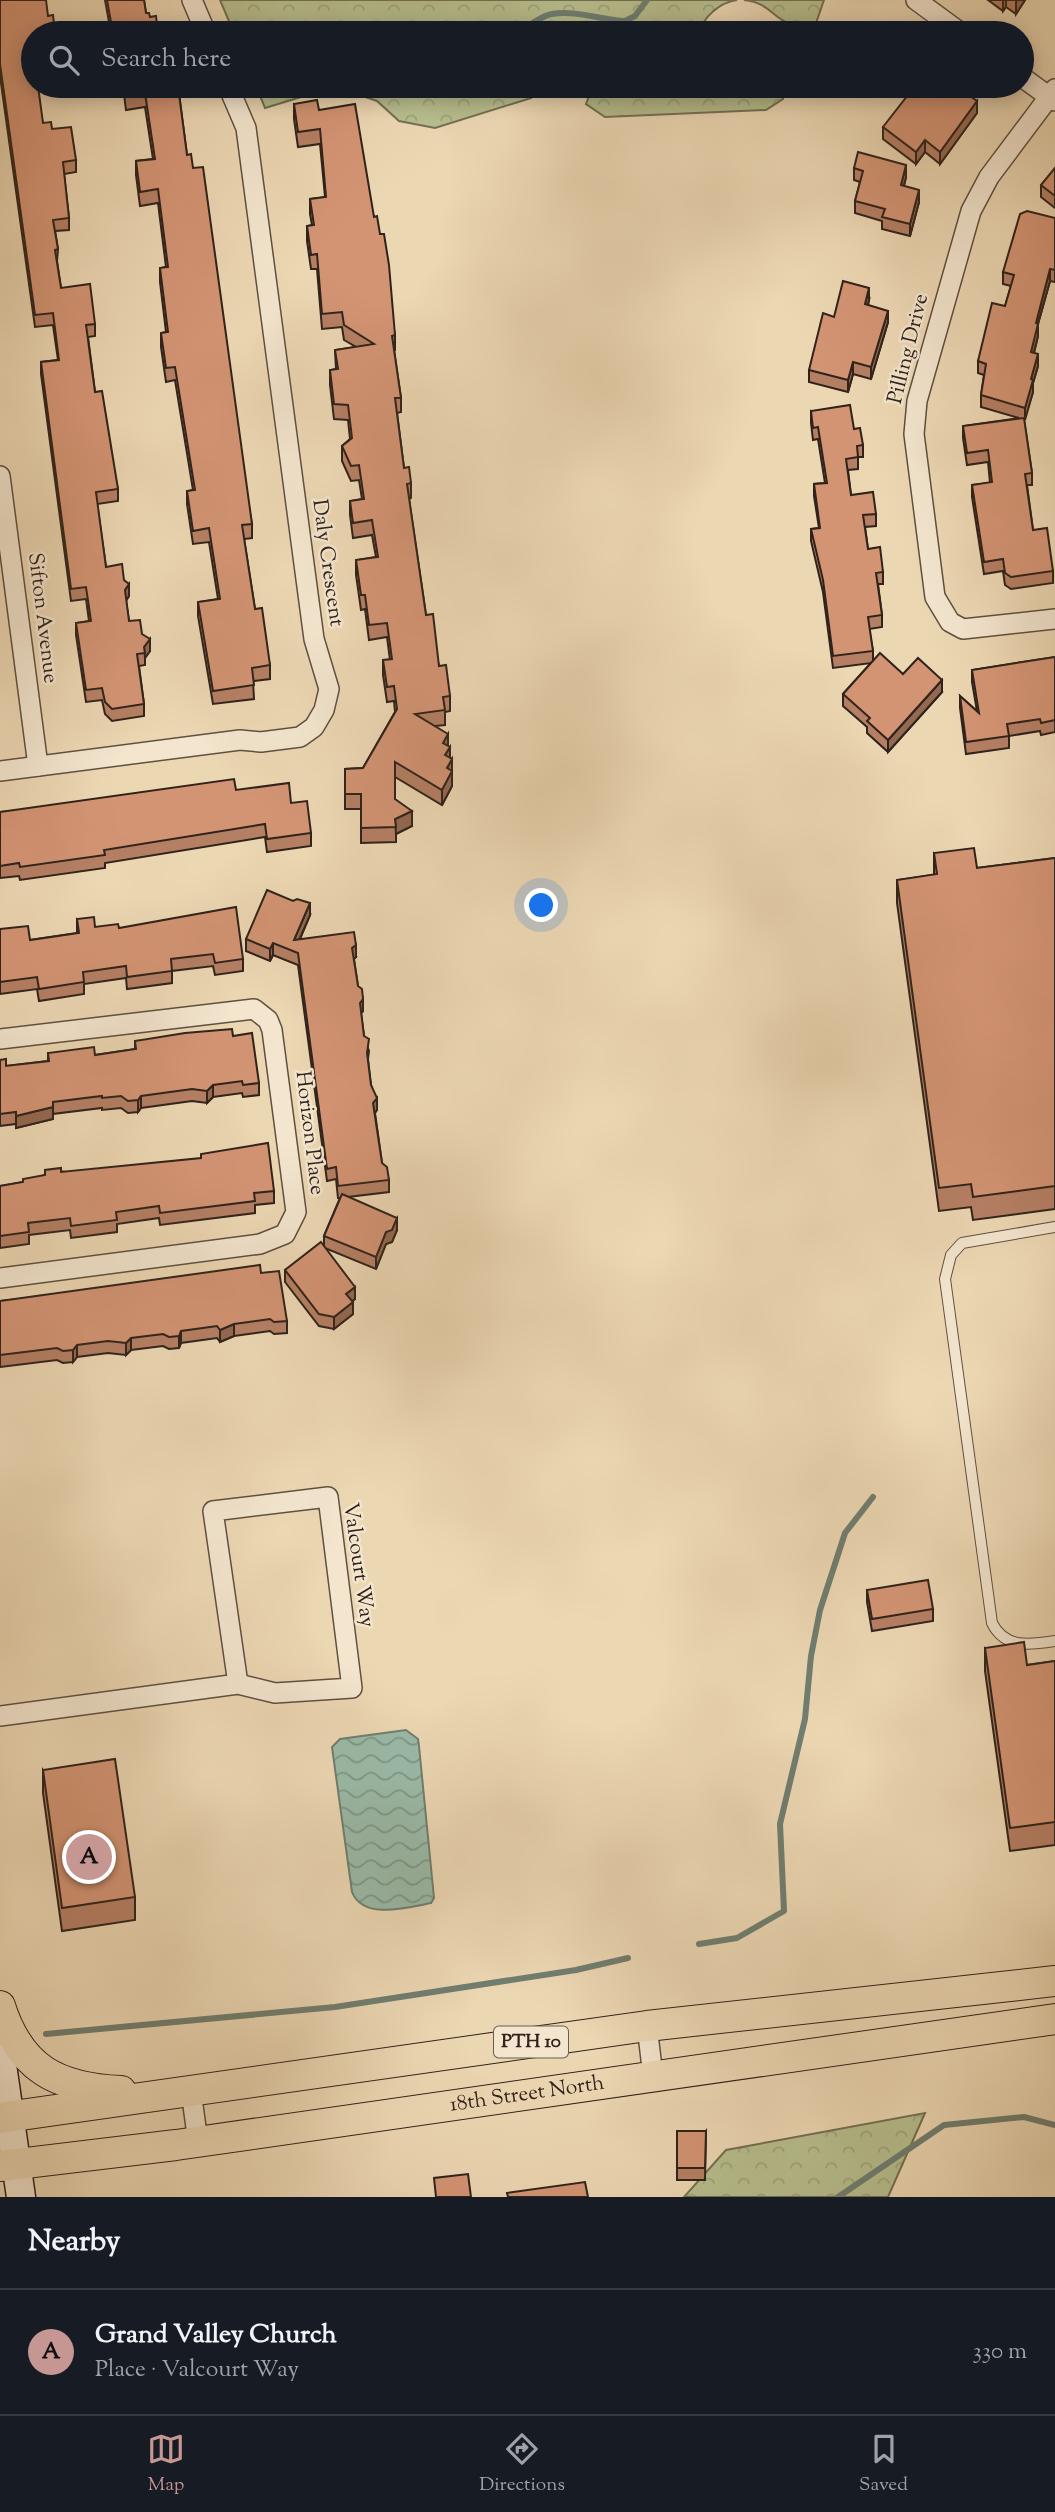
<!DOCTYPE html>
<html lang="en">
<head>
<meta charset="utf-8">
<style>
	body { margin:0; font-family:"Sorts Mill Goudy",serif; background:#20242c; color:#f1f3f6 }
	.you { position:absolute; left:542px; top:906px; width:24px; height:24px; margin:-18px; border:5px solid #fff; border-radius:50%; background:#1a73e8; box-shadow:0 0 0 10px #1a73e833 }
	.badge { display:grid; place-items:center; width:46px; height:46px; border-radius:50%; background:#c59692; color:#111; font-size:23px; font-weight:700 }
	.pin { position:absolute; translate:-50% -50%; border:4px solid #fff; box-shadow:0 2px 7px #0006 }
	.list { margin:0; padding:0; list-style:none }
	h2 { display:flex; justify-content:space-between; align-items:center; height:91px; margin:0; padding:0 28px; font-size:30px }
	h2 small { font-size:23px; font-weight:400; color:#9ea1a6 }
	.list li { display:grid; grid-template-columns:46px 1fr auto; gap:21px; align-items:center; box-sizing:border-box; height:126px; padding:0 28px; border-top:2px solid #363941 }
	.list b { display:block; font-size:26px; white-space:nowrap }
	.list p { margin:0; font-size:23px; white-space:nowrap; color:#9ea1a6 }
	.list em { font-size:23px; font-style:normal; color:#9ea1a6 }
	.icon { flex:none; width:38px; height:38px; fill:none; stroke:currentColor; stroke-width:2; stroke-linecap:round; stroke-linejoin:round }
	.map { position:relative; flex:none; width:1055px; height:2197px; overflow:hidden }
	.search { position:absolute; background:#171b24; box-shadow:0 4px 18px #0003; left:21px; right:21px; top:21px; height:77px; display:flex; align-items:center; gap:18px; box-sizing:border-box; padding:0 24px; border-radius:38px; color:#9ea1a6; font-size:26px }
	.sheet { height:217px; background:#171b24 }
	nav { display:flex; justify-content:space-around; align-items:center; box-sizing:border-box; height:98px; border-top:2px solid #363941; background:#171b24; font-size:19px; color:#9ea1a6 }
	nav a { display:grid; justify-items:center; gap:4px }
	nav .on { color:#c59692 }
	.map>svg:first-child { display:block }
</style>
</head>
<body>
<div class="map">
<svg width="1055" height="2197" viewBox="0 0 1055 2197">
	<defs>
		<pattern id="forest-crowns" width="20" height="18" patternUnits="userSpaceOnUse" patternTransform="scale(1.75)"><rect width="20" height="18" fill="#b7be8e"/><path d="M2 6a3 3 0 1 1 6 0M12 15a3 3 0 1 1 6 0" fill="none" stroke="#9ea37a"/></pattern>
		<pattern id="water-waves" width="16" height="10" patternUnits="userSpaceOnUse" patternTransform="scale(1.75)"><rect width="16" height="10" fill="#9abaa8"/><path d="M0 5q4-4 8 0t8 0" fill="none" stroke="#7e9788"/></pattern>
	</defs>
	<rect width="100%" height="100%" fill="#ecd7b3"/>
	<filter id="stains"><feTurbulence type="fractalNoise" baseFrequency=".00286" numOctaves="4"/><feColorMatrix values="0 0 0 0 .2 0 0 0 0 .09 0 0 0 0 .02 0 0 0 .5 -.17"/></filter>
	<radialGradient id="worn" r=".72"><stop offset=".6" stop-color="#630" stop-opacity="0"/><stop offset="1" stop-color="#630" stop-opacity=".3"/></radialGradient>
	<!-- forest -->
	<g fill="url(#forest-crowns)" stroke="#747054" stroke-width="2">
		<path d="M 220,0 L 737,0 C 721,2 702,17 700,33 L 234,33 Z"/>
		<path d="M 744,0 L 824,0 L 815,26 C 770,29 779,4 744,0 Z"/>
		<path d="M 256,86 L 548,86 L 531,98 L 435,128 L 399,121 L 377,101 L 348,91 L 324,90 L 265,108 Z"/>
		<path d="M 593,86 L 784,86 L 783,99 L 766,110 L 605,117 L 586,104 Z"/>
		<path d="M 925,2113 L 888,2197 L 684,2197 L 726,2150 Z"/>
	</g>
	<!-- water -->
	<path fill="url(#water-waves)" stroke="#707e70" stroke-width="2" d="M 406,1730 L 418,1739 L 419,1746 L 434,1898 L 431,1903 C 406,1908 363,1920 352,1892 L 332,1747 L 340,1739 Z"/>
	<g fill="none" stroke-linecap="round" stroke-linejoin="round">
		<!-- stream -->
		<g stroke="#707e70" stroke-width="6">
			<path d="M 512,33 C 528,29 539,16 552,14 C 576,10 602,20 625,21 L 635,16 L 647,0"/>
			<path d="M 699,1944 L 737,1938 L 784,1911 L 780,1824 L 805,1719 L 811,1656 L 820,1610 L 845,1533 L 873,1497"/>
			<path d="M 46,2034 L 335,2007 L 576,1970 L 628,1958"/>
			<path d="M 838,2197 L 944,2125 L 1024,2117 L 1055,2125"/>
		</g>
		<defs>
			<path id="lane" d="M 1055,1227 L 962,1243 L 951,1255 L 945,1279 L 992,1623 C 1005,1649 1030,1645 1055,1641"/>
			<g id="street">
				<path d="M 192,0 L 206,33"/>
				<path d="M 916,0 L 961,33"/>
				<path d="M 1022,77 L 1055,101"/>
				<path d="M 1055,89 L 989,177 L 971,211 L 917,401 L 914,434 L 935,597 L 950,622 L 963,629 L 1055,619"/>
				<path d="M 0,476 L 38,766"/>
				<path d="M 0,771 L 240,740 L 261,742 L 300,737 L 314,727 L 324,710 L 329,689 L 314,639 L 246,128 L 228,86"/>
				<path d="M 0,1039 L 254,1009 L 268,1020 L 272,1030 L 296,1212 L 285,1234 L 260,1244 L 0,1278"/>
				<path d="M 0,1716 L 238,1684 L 275,1693 L 352,1688 L 328,1497 L 213,1511 L 238,1684"/>
				<path d="M 647,2026 L 653,2076"/>
				<path d="M 191,2091 L 198,2142"/>
			</g>
			<path id="secondary" d="M 0,2051 L 21,2197"/>
			<g id="primary">
				<path d="M 0,2006 C 20,2069 57,2088 121,2091"/>
				<path d="M 0,2118 L 647,2026 L 1055,1981"/>
				<path id="s1" d="M 0,2166 L 176,2145 L 1055,2019"/>
			</g>
		</defs>
		<!-- lane casing -->
		<use href="#lane" stroke="#5f5041" stroke-width="12"/>
		<!-- street casing -->
		<use href="#street" stroke="#5f5041" stroke-width="22"/>
		<!-- secondary casing -->
		<use href="#secondary" stroke="#30231b" stroke-width="31"/>
		<!-- primary casing -->
		<use href="#primary" stroke="#30231b" stroke-width="32"/>
		<!-- lane -->
		<use href="#lane" stroke="#f3e5ce" stroke-width="10"/>
		<!-- street -->
		<use href="#street" stroke="#f3e5ce" stroke-width="19"/>
		<!-- secondary -->
		<use href="#secondary" stroke="#f3e5ce" stroke-width="28"/>
		<!-- primary -->
		<use href="#primary" stroke="#ecd7b3" stroke-width="30"/>
	</g>
	<!-- wall -->
	<g fill="#b57f64" stroke="#30231b" stroke-width="2">
		<path d="M 0,0 L 33,33 L 33,86 L 43,123 L 52,129 L 76,160 L 76,172 L 64,174 L 69,218 L 69,230 L 55,231 L 58,249 L 57,261 L 61,288 L 95,324 L 95,336 L 88,337 L 95,392 L 118,489 L 118,501 L 97,504 L 106,567 L 124,580 L 129,596 L 126,601 L 129,621 L 142,634 L 150,651 L 145,658 L 145,665 L 139,666 L 144,704 L 144,716 L 112,721 L 105,714 L 102,700 L 86,702 L 76,635 L 76,623 L 89,621 L 86,599 L 71,601 L 41,374 L 41,362 L 58,360 L 53,325 L 35,327 L 0,76 Z"/>
		<path d="M 105,0 L 144,0 L 146,13 L 150,17 L 158,33 L 111,33 Z"/>
		<path d="M 988,0 L 1025,0 L 1016,14 L 1006,7 L 1003,11 Z"/>
		<path d="M 109,86 L 178,86 L 187,155 L 252,524 L 252,538 L 244,539 L 255,609 L 270,665 L 270,679 L 253,681 L 254,699 L 213,704 L 198,616 L 198,602 L 218,599 L 209,542 L 193,544 L 187,504 L 187,491 L 193,490 L 175,380 L 166,382 L 161,347 L 161,333 L 166,332 L 160,282 L 160,268 L 166,267 L 158,203 L 140,206 L 136,175 L 136,161 L 153,159 L 145,107 L 126,110 L 124,94 L 110,95 Z"/>
		<path d="M 971,86 L 971,90 L 967,94 L 977,113 L 940,164 L 925,152 L 916,164 L 883,139 L 883,127 Z"/>
		<path d="M 294,104 L 319,110 L 374,217 L 395,335 L 395,350 L 394,350 L 401,398 L 401,412 L 397,413 L 404,468 L 411,483 L 411,498 L 409,499 L 426,615 L 439,666 L 450,696 L 450,711 L 445,712 L 445,725 L 435,726 L 448,746 L 450,758 L 452,759 L 452,786 L 442,805 L 395,777 L 395,799 L 412,826 L 396,834 L 396,842 L 361,843 L 361,809 L 345,809 L 345,769 L 363,768 L 395,712 L 394,701 L 387,702 L 383,675 L 383,660 L 390,660 L 387,637 L 369,640 L 365,609 L 361,610 L 356,575 L 356,560 L 376,557 L 372,535 L 353,538 L 350,515 L 350,501 L 362,499 L 359,480 L 351,481 L 342,461 L 342,446 L 350,439 L 348,420 L 334,419 L 330,385 L 330,370 L 336,369 L 335,350 L 356,347 L 344,340 L 342,327 L 322,329 L 317,269 L 311,269 L 307,241 L 307,226 L 312,225 L 310,214 L 310,199 L 325,197 L 320,144 L 298,147 L 294,119 Z"/>
		<path d="M 854,168 L 906,177 L 904,186 L 919,202 L 910,236 L 882,229 L 882,221 L 855,213 L 855,201 L 860,182 L 854,180 Z"/>
		<path d="M 1055,168 L 1055,208 L 1041,197 L 1041,185 Z"/>
		<path d="M 1055,218 L 1055,282 L 1050,281 L 1038,324 L 1038,336 L 1034,353 L 1038,366 L 1033,383 L 1033,392 L 1024,420 L 1032,473 L 1032,485 L 1027,485 L 1033,530 L 1053,571 L 1053,583 L 1011,589 L 1005,585 L 1003,571 L 984,574 L 972,497 L 972,485 L 990,483 L 988,462 L 967,465 L 963,438 L 963,426 L 1019,418 L 981,407 L 981,395 L 984,375 L 978,373 L 978,361 L 1005,306 L 1011,286 L 1003,284 L 1003,272 Z"/>
		<path d="M 869,300 L 868,305 L 888,322 L 871,379 L 853,374 L 848,392 L 809,382 L 809,370 Z"/>
		<path d="M 811,411 L 854,429 L 863,445 L 863,457 L 858,457 L 858,469 L 848,470 L 851,495 L 876,514 L 876,526 L 865,527 L 868,549 L 883,572 L 883,584 L 878,584 L 882,615 L 882,627 L 869,629 L 873,651 L 873,661 L 942,692 L 888,752 L 867,733 L 867,727 L 843,706 L 843,694 L 871,663 L 833,668 L 823,592 L 811,541 L 811,529 L 819,528 L 814,496 L 814,484 L 825,483 L 818,439 L 813,440 L 811,423 Z"/>
		<path d="M 1055,657 L 1055,732 L 1041,735 L 1040,731 L 1009,736 L 1009,748 L 966,754 L 960,708 L 960,696 L 977,711 L 972,682 L 972,670 Z"/>
		<path d="M 236,790 L 291,803 L 311,833 L 311,846 L 267,852 L 265,837 L 105,863 L 105,868 L 20,880 L 19,876 L 0,878 L 0,812 Z"/>
		<path d="M 934,853 L 977,868 L 1055,858 L 1055,1209 L 973,1220 L 971,1207 L 939,1211 L 897,903 L 897,880 L 934,875 Z"/>
		<path d="M 310,915 L 300,939 L 356,957 L 354,959 L 358,986 L 363,1011 L 361,1013 L 364,1036 L 369,1051 L 368,1059 L 371,1085 L 377,1110 L 375,1113 L 382,1163 L 389,1180 L 389,1192 L 348,1197 L 397,1230 L 392,1242 L 386,1244 L 376,1269 L 325,1248 L 355,1299 L 352,1301 L 353,1314 L 334,1329 L 319,1326 L 285,1282 L 285,1270 L 324,1247 L 324,1236 L 340,1198 L 338,1198 L 336,1179 L 327,1181 L 298,965 L 273,955 L 270,961 L 246,951 L 246,939 Z"/>
		<path d="M 77,919 L 95,927 L 119,928 L 243,959 L 243,971 L 215,975 L 213,966 L 172,971 L 172,983 L 127,989 L 126,978 L 84,984 L 84,994 L 39,1001 L 37,989 L 0,994 L 0,929 L 30,940 L 77,933 Z"/>
		<path d="M 233,1036 L 259,1083 L 259,1095 L 243,1097 L 242,1093 L 213,1097 L 207,1103 L 192,1101 L 141,1108 L 138,1112 L 128,1113 L 121,1108 L 102,1110 L 102,1108 L 53,1114 L 53,1119 L 16,1128 L 16,1124 L 0,1126 L 0,1060 L 6,1066 L 48,1061 L 48,1053 L 95,1055 L 135,1049 L 135,1041 Z"/>
		<path d="M 45,1170 L 274,1191 L 274,1203 L 255,1205 L 255,1213 L 160,1225 L 159,1218 L 117,1224 L 117,1232 L 71,1238 L 70,1230 L 29,1235 L 29,1244 L 0,1248 L 0,1186 L 23,1182 L 45,1175 Z"/>
		<path d="M 261,1273 L 287,1321 L 287,1333 L 274,1334 L 270,1331 L 234,1336 L 220,1342 L 217,1338 L 181,1343 L 179,1348 L 169,1349 L 163,1346 L 131,1350 L 126,1355 L 108,1353 L 77,1357 L 73,1362 L 63,1363 L 57,1360 L 0,1367 L 0,1301 Z"/>
		<path d="M 867,1590 L 933,1609 L 933,1621 L 872,1631 L 867,1602 Z"/>
		<path d="M 985,1648 L 1027,1665 L 1055,1661 L 1055,1845 L 1010,1851 L 985,1671 Z"/>
		<path d="M 43,1770 L 135,1897 L 135,1920 L 62,1931 L 43,1793 Z"/>
		<path d="M 706,2131 L 705,2180 L 677,2180 L 677,2168 Z"/>
	</g>
	<!-- shaded-wall -->
	<g fill="#946851" stroke="#30231b" stroke-width="2">
		<path d="M 1003,0 L 1006,0 L 1006,7 L 1003,11 Z"/>
		<path d="M 1017,0 L 1025,0 L 1016,14 L 1016,2 Z"/>
		<path d="M 965,86 L 971,86 L 971,90 L 962,102 L 962,90 Z"/>
		<path d="M 977,101 L 977,113 L 940,164 L 940,152 Z"/>
		<path d="M 925,140 L 925,152 L 916,164 L 916,152 Z"/>
		<path d="M 906,165 L 906,177 L 901,197 L 901,185 Z"/>
		<path d="M 919,190 L 919,202 L 910,236 L 910,224 Z"/>
		<path d="M 1050,269 L 1050,281 L 1038,324 L 1038,336 L 1031,364 L 1031,352 L 1036,323 Z"/>
		<path d="M 869,288 L 869,300 L 865,316 L 865,304 Z"/>
		<path d="M 888,311 L 888,322 L 871,379 L 871,367 Z"/>
		<path d="M 1038,354 L 1038,366 L 1033,383 L 1033,392 L 1025,420 L 1025,408 L 1031,379 Z"/>
		<path d="M 853,362 L 853,374 L 848,392 L 848,380 Z"/>
		<path d="M 129,584 L 129,596 L 125,602 L 125,590 Z"/>
		<path d="M 150,639 L 150,651 L 145,658 L 144,647 Z"/>
		<path d="M 942,680 L 942,692 L 888,752 L 888,740 Z"/>
		<path d="M 448,734 L 448,749 L 443,743 Z"/>
		<path d="M 450,747 L 450,762 L 445,755 Z"/>
		<path d="M 452,759 L 452,786 L 442,805 L 442,790 L 447,768 Z"/>
		<path d="M 412,811 L 412,826 L 396,834 L 395,819 Z"/>
		<path d="M 310,903 L 310,915 L 294,952 L 294,940 Z"/>
		<path d="M 273,943 L 273,955 L 270,961 L 270,949 Z"/>
		<path d="M 356,945 L 356,957 L 352,960 L 352,948 Z"/>
		<path d="M 363,999 L 363,1011 L 360,1015 L 360,1003 Z"/>
		<path d="M 213,1085 L 213,1097 L 207,1103 L 207,1091 Z"/>
		<path d="M 141,1096 L 141,1108 L 138,1112 L 138,1100 Z"/>
		<path d="M 377,1098 L 377,1110 L 373,1115 L 373,1103 Z"/>
		<path d="M 53,1107 L 53,1119 L 16,1128 L 16,1116 Z"/>
		<path d="M 397,1218 L 397,1230 L 392,1242 L 386,1244 L 376,1269 L 376,1257 L 386,1232 Z"/>
		<path d="M 355,1287 L 355,1299 L 346,1306 L 346,1294 Z"/>
		<path d="M 353,1302 L 353,1314 L 334,1329 L 334,1317 Z"/>
		<path d="M 234,1324 L 234,1336 L 220,1342 L 220,1330 Z"/>
		<path d="M 181,1331 L 181,1343 L 179,1348 L 179,1336 Z"/>
		<path d="M 131,1338 L 131,1350 L 126,1355 L 126,1343 Z"/>
		<path d="M 77,1345 L 77,1357 L 73,1362 L 73,1350 Z"/>
	</g>
	<!-- building -->
	<g fill="#d39474" stroke="#30231b" stroke-width="2">
		<path d="M 0,0 L 46,0 L 48,16 L 53,15 L 55,33 L 33,33 L 33,86 L 38,86 L 43,123 L 51,122 L 52,129 L 71,127 L 76,160 L 63,162 L 69,218 L 53,220 L 58,249 L 55,250 L 61,288 L 90,284 L 95,324 L 86,325 L 95,392 L 102,391 L 118,489 L 96,492 L 106,567 L 122,564 L 124,580 L 129,584 L 125,590 L 129,621 L 140,620 L 142,634 L 150,639 L 144,647 L 145,653 L 137,654 L 144,704 L 112,709 L 105,702 L 102,688 L 86,690 L 76,623 L 91,621 L 86,587 L 71,589 L 41,362 L 59,360 L 53,313 L 35,315 L 0,64 Z"/>
		<path d="M 107,0 L 144,0 L 146,13 L 149,13 L 150,17 L 156,16 L 158,33 L 113,33 Z"/>
		<path d="M 125,86 L 178,86 L 187,155 L 191,154 L 193,168 L 203,167 L 252,524 L 242,525 L 255,609 L 262,608 L 270,665 L 252,668 L 254,685 L 213,691 L 198,602 L 220,599 L 209,528 L 193,531 L 187,491 L 195,490 L 175,367 L 166,368 L 161,333 L 168,332 L 160,268 L 168,267 L 158,189 L 140,192 L 136,161 L 155,159 L 145,93 L 126,96 Z"/>
		<path d="M 915,86 L 965,86 L 962,90 L 977,101 L 940,152 L 925,140 L 916,152 L 883,127 Z"/>
		<path d="M 317,100 L 319,110 L 355,104 L 374,217 L 377,216 L 380,234 L 384,234 L 389,265 L 395,335 L 392,336 L 401,398 L 395,398 L 404,468 L 409,467 L 411,483 L 407,484 L 426,615 L 433,614 L 439,666 L 446,665 L 450,696 L 443,697 L 445,710 L 415,714 L 448,734 L 443,743 L 450,747 L 445,755 L 452,759 L 447,768 L 452,771 L 442,790 L 395,762 L 395,799 L 412,811 L 395,819 L 396,827 L 361,828 L 361,794 L 345,794 L 345,769 L 363,768 L 397,709 L 394,686 L 387,687 L 383,660 L 392,659 L 387,623 L 369,625 L 365,595 L 361,595 L 356,560 L 378,557 L 372,520 L 353,523 L 350,501 L 364,499 L 359,465 L 351,466 L 342,446 L 352,438 L 348,405 L 334,404 L 330,370 L 338,369 L 335,350 L 374,344 L 344,325 L 342,312 L 322,314 L 317,254 L 311,255 L 307,226 L 314,225 L 310,199 L 326,197 L 320,129 L 298,132 L 294,104 Z"/>
		<path d="M 858,152 L 906,165 L 901,185 L 919,190 L 910,224 L 882,217 L 885,209 L 855,201 L 863,171 L 854,168 Z"/>
		<path d="M 1055,168 L 1055,196 L 1041,185 Z"/>
		<path d="M 1027,211 L 1055,218 L 1055,270 L 1050,269 L 1036,323 L 1038,324 L 1031,352 L 1038,354 L 1031,379 L 1033,380 L 1025,408 L 981,395 L 986,364 L 978,361 L 992,303 L 1005,306 L 1014,275 L 1003,272 L 1020,214 Z"/>
		<path d="M 843,281 L 869,288 L 865,304 L 888,311 L 871,367 L 853,362 L 848,380 L 809,370 L 823,313 L 834,317 Z"/>
		<path d="M 850,405 L 854,429 L 860,428 L 863,445 L 857,446 L 858,457 L 846,459 L 851,495 L 873,492 L 876,514 L 863,515 L 868,549 L 880,547 L 883,572 L 876,573 L 882,615 L 868,617 L 873,651 L 833,656 L 823,580 L 811,529 L 820,528 L 814,484 L 827,483 L 818,427 L 813,428 L 811,411 Z"/>
		<path d="M 1024,418 L 1032,473 L 1025,474 L 1033,530 L 1047,528 L 1053,571 L 1011,577 L 1005,573 L 1003,559 L 984,562 L 972,485 L 992,482 L 988,450 L 967,453 L 963,426 Z"/>
		<path d="M 880,653 L 903,674 L 918,658 L 942,680 L 888,740 L 867,721 L 870,718 L 843,694 Z"/>
		<path d="M 1055,657 L 1055,720 L 1041,723 L 1040,719 L 1007,724 L 1009,736 L 966,742 L 960,696 L 979,713 L 972,670 Z"/>
		<path d="M 234,779 L 236,790 L 289,783 L 291,803 L 307,801 L 311,833 L 267,839 L 265,824 L 104,850 L 105,855 L 20,867 L 19,863 L 0,866 L 0,812 Z"/>
		<path d="M 974,848 L 977,868 L 1055,858 L 1055,1186 L 973,1197 L 971,1184 L 939,1188 L 897,880 L 937,874 L 934,853 Z"/>
		<path d="M 267,890 L 293,901 L 297,899 L 310,903 L 294,940 L 354,932 L 356,945 L 352,948 L 358,986 L 362,989 L 363,999 L 360,1003 L 364,1036 L 369,1039 L 367,1053 L 371,1085 L 377,1098 L 373,1103 L 382,1163 L 387,1167 L 389,1180 L 338,1186 L 336,1167 L 327,1169 L 298,953 L 273,943 L 270,949 L 246,939 Z"/>
		<path d="M 236,907 L 243,959 L 215,963 L 213,954 L 171,959 L 172,971 L 127,977 L 126,966 L 83,972 L 84,982 L 39,989 L 37,977 L 0,982 L 0,929 L 28,926 L 30,940 L 79,933 L 77,919 L 94,917 L 95,927 L 118,924 L 119,928 Z"/>
		<path d="M 232,1029 L 233,1036 L 252,1033 L 259,1083 L 243,1085 L 242,1081 L 213,1085 L 207,1091 L 192,1089 L 141,1096 L 138,1100 L 128,1101 L 121,1096 L 102,1098 L 102,1096 L 53,1102 L 53,1107 L 16,1116 L 16,1112 L 0,1114 L 0,1060 L 6,1059 L 6,1066 L 49,1061 L 48,1053 L 94,1047 L 95,1055 L 136,1049 L 135,1041 L 185,1033 Z"/>
		<path d="M 268,1143 L 274,1191 L 254,1193 L 255,1201 L 160,1213 L 159,1206 L 116,1212 L 117,1220 L 71,1226 L 70,1218 L 28,1223 L 29,1232 L 0,1236 L 0,1186 L 23,1182 L 23,1179 L 45,1175 L 45,1170 L 61,1168 L 61,1172 L 201,1158 L 201,1154 Z"/>
		<path d="M 342,1194 L 397,1218 L 392,1230 L 386,1232 L 376,1257 L 324,1236 Z"/>
		<path d="M 321,1242 L 355,1287 L 346,1294 L 353,1302 L 334,1317 L 319,1314 L 285,1270 Z"/>
		<path d="M 260,1265 L 261,1273 L 279,1271 L 287,1321 L 274,1322 L 270,1319 L 234,1324 L 220,1330 L 217,1326 L 181,1331 L 179,1336 L 169,1337 L 163,1334 L 131,1338 L 126,1343 L 108,1341 L 77,1345 L 73,1350 L 63,1351 L 57,1348 L 0,1355 L 0,1301 Z"/>
		<path d="M 928,1580 L 933,1609 L 872,1619 L 867,1590 Z"/>
		<path d="M 1024,1642 L 1027,1665 L 1055,1661 L 1055,1822 L 1010,1828 L 985,1648 Z"/>
		<path d="M 115,1759 L 135,1897 L 62,1908 L 43,1770 Z"/>
		<path d="M 677,2131 L 706,2131 L 705,2168 L 677,2168 Z"/>
		<path d="M 468,2174 L 471,2197 L 436,2197 L 434,2178 Z"/>
		<path d="M 585,2182 L 588,2197 L 508,2197 L 507,2193 Z"/>
	</g>
	<g text-anchor="middle" dominant-baseline="central" stroke-width="5" stroke-linejoin="round" paint-order="stroke">
		<!-- shield labels -->
		<rect fill="#f3e5ce" stroke="#6a5d51" stroke-width="2" x="494" y="2026.5" width="74" height="31" rx="5"/>
		<g font-size="19" font-weight="bold" fill="#30231b">
			<text x="531" y="2042">PTH 10</text>
		</g>
		<!-- street labels -->
		<g font-size="21" fill="#30231b" stroke="#f3e5ce">
			<text transform="translate(909 349) rotate(-76)">Pilling Drive</text>
			<text transform="translate(327 563) rotate(82)">Daly Crescent</text>
			<text transform="translate(42 618) rotate(83)">Sifton Avenue</text>
			<text transform="translate(309 1133) rotate(83)">Horizon Place</text>
			<text transform="translate(358 1565) rotate(82)">Valcourt Way</text>
			<text stroke="none"><textPath href="#s1" startOffset="532">18th Street North</textPath></text>
		</g>
	</g>
	<rect width="100%" height="100%" filter="url(#stains)"/>
	<rect width="100%" height="100%" fill="url(#worn)"/>
</svg>
<div class="you"></div>
<div class="pin badge" style="left:89px;top:1857px">A</div>
<div class="search"><svg class="icon" aria-label="search" viewBox="0 0 24 24"><circle cx="10" cy="10" r="6"/><path d="M15 15l6 6"/></svg>Search here</div>
</div>
<section class="sheet">
<h2>Nearby<small></small></h2>
<ul class="list">
<li><span class="badge">A</span><div><b>Grand Valley Church</b><p>Place · Valcourt Way</p></div><em>330 m</em></li>
</ul>
</section>
<nav>
<a class="on"><svg class="icon" aria-label="map" viewBox="0 0 24 24"><path d="M3 6l6-2 6 2 6-2v14l-6 2-6-2-6 2zM9 4v14M15 6v14"/></svg>Map</a>
<a><svg class="icon" aria-label="directions" viewBox="0 0 24 24"><path d="M12 3l9 9-9 9-9-9zM9 14v-3h6M13 9l2 2-2 2"/></svg>Directions</a>
<a><svg class="icon" aria-label="saved" viewBox="0 0 24 24"><path d="M7 4h10v16l-5-4-5 4z"/></svg>Saved</a>
</nav>
</body>
</html>
